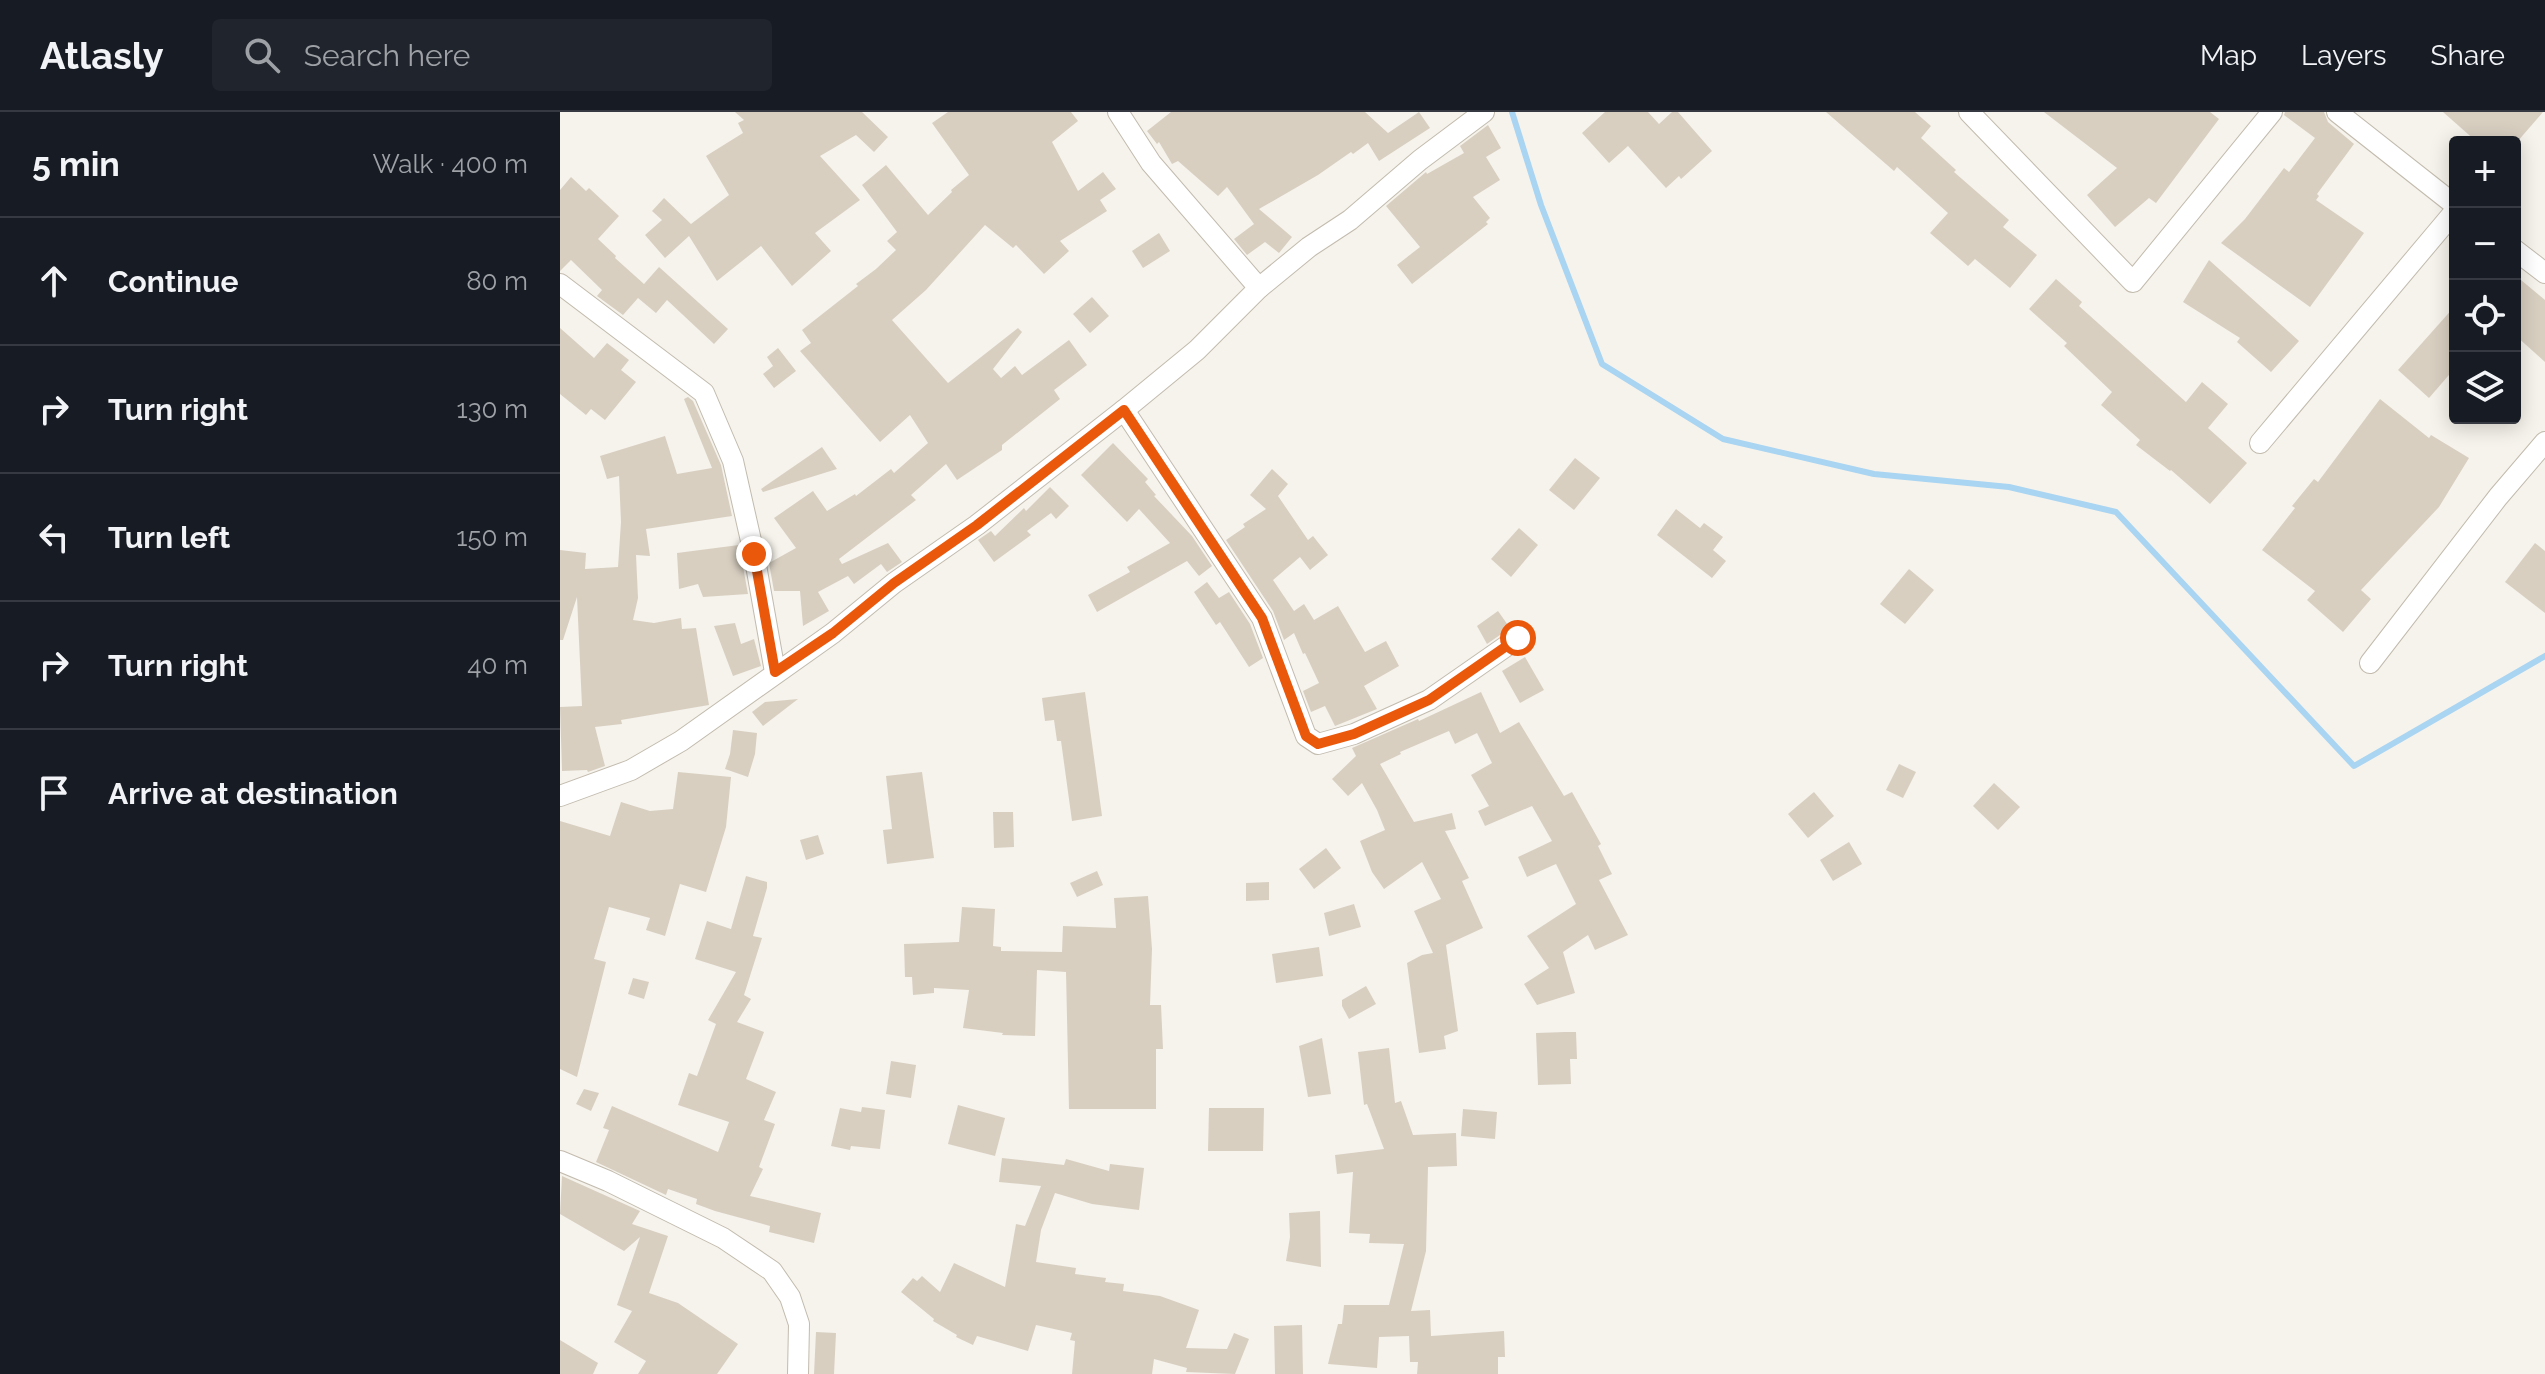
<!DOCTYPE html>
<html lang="en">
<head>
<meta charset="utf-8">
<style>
	body { margin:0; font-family:Raleway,sans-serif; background:#20242c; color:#f1f3f6 }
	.controls { position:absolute; right:24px; top:24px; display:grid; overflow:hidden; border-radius:8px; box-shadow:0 4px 20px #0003 }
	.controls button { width:72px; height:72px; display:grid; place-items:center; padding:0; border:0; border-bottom:2px solid #363941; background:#171b24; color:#f1f3f6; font:40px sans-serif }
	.stop { position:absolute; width:24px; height:24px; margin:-18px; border:6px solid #ea580c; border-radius:50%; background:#fff }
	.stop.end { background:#ea580c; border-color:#fff; box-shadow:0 2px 8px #0008 }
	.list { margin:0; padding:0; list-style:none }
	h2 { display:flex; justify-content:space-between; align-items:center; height:104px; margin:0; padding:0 32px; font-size:34px }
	h2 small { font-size:26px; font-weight:400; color:#9ea1a6 }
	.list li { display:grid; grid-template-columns:52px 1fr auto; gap:24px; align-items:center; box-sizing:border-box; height:128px; padding:0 32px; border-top:2px solid #363941 }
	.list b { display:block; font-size:30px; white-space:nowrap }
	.list em { font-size:26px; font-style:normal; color:#9ea1a6 }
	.icon { flex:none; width:44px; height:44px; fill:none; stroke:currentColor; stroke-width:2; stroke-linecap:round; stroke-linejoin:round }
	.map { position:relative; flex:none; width:1985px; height:1262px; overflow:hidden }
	header { display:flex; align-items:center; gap:48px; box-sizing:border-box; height:112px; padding:0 40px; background:#171b24; border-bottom:2px solid #363941 }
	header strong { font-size:38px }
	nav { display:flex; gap:44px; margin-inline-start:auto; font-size:28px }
	.search { width:560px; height:72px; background:#20242c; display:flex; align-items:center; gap:20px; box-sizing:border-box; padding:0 28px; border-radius:8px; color:#9ea1a6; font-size:30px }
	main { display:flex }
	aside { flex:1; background:#171b24 }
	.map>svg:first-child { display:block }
</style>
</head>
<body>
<header>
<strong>Atlasly</strong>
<div class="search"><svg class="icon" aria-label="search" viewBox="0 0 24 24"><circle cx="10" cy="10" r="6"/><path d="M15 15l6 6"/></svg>Search here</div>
<nav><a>Map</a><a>Layers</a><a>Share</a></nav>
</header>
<main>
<aside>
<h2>5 min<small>Walk · 400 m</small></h2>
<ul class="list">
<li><svg class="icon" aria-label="ahead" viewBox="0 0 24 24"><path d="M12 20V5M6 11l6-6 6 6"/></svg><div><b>Continue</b></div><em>80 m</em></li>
<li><svg class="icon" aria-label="right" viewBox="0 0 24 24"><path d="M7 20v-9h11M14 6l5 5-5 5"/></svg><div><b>Turn right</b></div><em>130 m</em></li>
<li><svg class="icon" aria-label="left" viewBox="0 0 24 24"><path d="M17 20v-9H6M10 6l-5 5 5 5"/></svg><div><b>Turn left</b></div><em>150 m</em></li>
<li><svg class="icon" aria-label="right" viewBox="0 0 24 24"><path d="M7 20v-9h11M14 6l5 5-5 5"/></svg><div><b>Turn right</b></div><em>40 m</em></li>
<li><svg class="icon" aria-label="arrive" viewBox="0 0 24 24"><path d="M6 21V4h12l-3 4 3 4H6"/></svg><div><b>Arrive at destination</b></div></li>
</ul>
</aside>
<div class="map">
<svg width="1985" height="1262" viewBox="0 0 1985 1262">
	<rect width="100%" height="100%" fill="#f6f3ec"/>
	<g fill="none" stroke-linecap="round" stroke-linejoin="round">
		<!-- stream -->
		<path stroke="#a9d4f2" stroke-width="6" d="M 952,0 L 981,93 L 1042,252 L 1163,327 L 1314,362 L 1449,375 L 1556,400 L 1794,654 L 1985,544"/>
	</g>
	<!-- building -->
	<g fill="#d8cfc1">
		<path d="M 175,0 L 302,0 L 328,25 L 314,40 L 296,23 L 260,44 L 300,88 L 255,121 L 271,139 L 232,174 L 201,134 L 157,169 L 129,124 L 105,146 L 85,123 L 102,108 L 92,99 L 104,86 L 131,112 L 169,83 L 146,44 L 183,21 L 178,11 L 184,8 Z"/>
		<path d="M 388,0 L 511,0 L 518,9 L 492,30 L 518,79 L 543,60 L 556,77 L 540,88 L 547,99 L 500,129 L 509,139 L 484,162 L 456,133 L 453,136 L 425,113 L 366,178 L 332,208 L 388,271 L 458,216 L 462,220 L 433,257 L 441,266 L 455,254 L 462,263 L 509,228 L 527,253 L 494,278 L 500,287 L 442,333 L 442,338 L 397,368 L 386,352 L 351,383 L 356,388 L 279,447 L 282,452 L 328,431 L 342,450 L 327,460 L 321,452 L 294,472 L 288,464 L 258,480 L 269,499 L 243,514 L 240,479 L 214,479 L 209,451 L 236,436 L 214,406 L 253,379 L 267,399 L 295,382 L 296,384 L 331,357 L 334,361 L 368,331 L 350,303 L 320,330 L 240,239 L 251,231 L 242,218 L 298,174 L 296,172 L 316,157 L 336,138 L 327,129 L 337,120 L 302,73 L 326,53 L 368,103 L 392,80 L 391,78 L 409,63 L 372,11 Z"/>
		<path d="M 611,0 L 805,0 L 828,21 L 859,0 L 870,16 L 819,49 L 808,31 L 793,42 L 791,40 L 758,63 L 699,97 L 732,125 L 719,141 L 705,130 L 687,143 L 674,127 L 694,112 L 667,75 L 658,84 L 618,49 L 612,52 L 599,30 L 597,32 L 587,19 Z"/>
		<path d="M 1045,0 L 1088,0 L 1099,12 L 1112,0 L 1118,0 L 1152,39 L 1121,67 L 1119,64 L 1106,76 L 1068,34 L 1049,51 L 1022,21 Z"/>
		<path d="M 1266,0 L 1355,0 L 1371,14 L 1361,26 L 1396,58 L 1394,60 L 1449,108 L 1443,115 L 1477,143 L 1450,176 L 1415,147 L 1408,154 L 1370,121 L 1388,101 L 1337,55 L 1334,59 Z"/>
		<path d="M 1484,0 L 1650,0 L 1659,7 L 1596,91 L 1589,86 L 1555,115 L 1527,83 L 1557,56 Z"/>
		<path d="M 1725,0 L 1764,0 L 1768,10 L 1794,32 L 1757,82 L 1759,84 L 1756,88 L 1804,121 L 1750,195 L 1661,131 L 1685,107 L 1724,56 L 1729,60 L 1755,26 L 1724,3 Z"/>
		<path d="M 1883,0 L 1983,0 L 1957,30 L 1917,30 Z"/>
		<path d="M 928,13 L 941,36 L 926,45 L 940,68 L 913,85 L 930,106 L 926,110 L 928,112 L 852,172 L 837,153 L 860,135 L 826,94 L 866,60 L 867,62 L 904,41 L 900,34 Z"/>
		<path d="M 11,65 L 26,79 L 29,76 L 59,104 L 38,127 L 56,144 L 55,146 L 84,172 L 99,155 L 168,217 L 154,232 L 107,188 L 96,201 L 78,186 L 63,203 L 37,184 L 42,178 L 11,148 L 0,159 L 0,78 Z"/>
		<path d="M 599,121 L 610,139 L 583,156 L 572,139 Z"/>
		<path d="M 1649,148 L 1739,229 L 1711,260 L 1677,230 L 1680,226 L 1623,190 Z"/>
		<path d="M 1955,163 L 1985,188 L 1985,250 L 1955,223 Z"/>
		<path d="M 1496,167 L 1522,190 L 1519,194 L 1626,290 L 1642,270 L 1668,292 L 1648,316 L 1687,351 L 1650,392 L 1611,358 L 1610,359 L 1576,333 L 1580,328 L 1541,293 L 1552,280 L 1504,234 L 1507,231 L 1469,197 Z"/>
		<path d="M 532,185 L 549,204 L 530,221 L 513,202 Z"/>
		<path d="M 1895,194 L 1895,256 L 1869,286 L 1838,258 Z"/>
		<path d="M 0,216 L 34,246 L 47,231 L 69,248 L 61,258 L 76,270 L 45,308 L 31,297 L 26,303 L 0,282 Z"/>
		<path d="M 218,236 L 236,259 L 214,276 L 203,262 L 213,254 L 207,245 Z"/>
		<path d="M 128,285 L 133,289 L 161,353 L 172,404 L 86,417 L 90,444 L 76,443 L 78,486 L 73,508 L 94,511 L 121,506 L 122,517 L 136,516 L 149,593 L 61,608 L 62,612 L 35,615 L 45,654 L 28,660 L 27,658 L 2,659 L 0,595 L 22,594 L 17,485 L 3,528 L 0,528 L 0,438 L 26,441 L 25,457 L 58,455 L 61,410 L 59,364 L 47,367 L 40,344 L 105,324 L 117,362 L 152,356 L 124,287 Z"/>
		<path d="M 1820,287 L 1869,326 L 1871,323 L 1909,346 L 1879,395 L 1801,478 L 1811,487 L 1783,520 L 1747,488 L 1755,479 L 1702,438 L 1735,396 L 1732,394 L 1754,367 L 1758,370 Z"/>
		<path d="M 553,331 L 588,367 L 585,370 L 596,383 L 594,384 L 632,424 L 652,454 L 639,464 L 627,449 L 537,500 L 528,483 L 570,460 L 567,455 L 610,431 L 579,397 L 567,410 L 521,363 Z"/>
		<path d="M 262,335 L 277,357 L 203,380 L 201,377 Z"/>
		<path d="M 1015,346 L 1040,366 L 1014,398 L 989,378 Z"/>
		<path d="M 712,357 L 728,372 L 718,384 L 748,428 L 753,424 L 768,443 L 750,458 L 740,445 L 713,468 L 734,499 L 744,492 L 754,508 L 778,494 L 805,540 L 826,529 L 839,554 L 804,574 L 817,597 L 775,614 L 765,594 L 751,600 L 743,579 L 759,571 L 745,541 L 743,542 L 734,521 L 724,528 L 713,499 L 666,428 L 685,415 L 683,412 L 706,397 L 690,383 Z"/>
		<path d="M 490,375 L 509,394 L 496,407 L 491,401 L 467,419 L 471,423 L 434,450 L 418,428 L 431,419 L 435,424 L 464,396 L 466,399 Z"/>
		<path d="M 1116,397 L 1140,416 L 1144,411 L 1163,425 L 1153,438 L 1166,449 L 1152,466 L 1097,423 Z"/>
		<path d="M 959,416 L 978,433 L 951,465 L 931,447 Z"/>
		<path d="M 1975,431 L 1985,439 L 1985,501 L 1945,470 Z"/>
		<path d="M 179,433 L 188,482 L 143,485 L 138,472 L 119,477 L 117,441 Z"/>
		<path d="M 1349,457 L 1374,478 L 1345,512 L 1320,492 Z"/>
		<path d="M 647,470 L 659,486 L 669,480 L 690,512 L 703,546 L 689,555 L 660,510 L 656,513 L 634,480 Z"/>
		<path d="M 938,499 L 950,516 L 927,532 L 917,514 Z"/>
		<path d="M 175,511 L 181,532 L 194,527 L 201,554 L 173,564 L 154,514 Z"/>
		<path d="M 965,545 L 984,578 L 960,591 L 942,559 Z"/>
		<path d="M 525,580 L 542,704 L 512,709 L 501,629 L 497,629 L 494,608 L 485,609 L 482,586 Z"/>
		<path d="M 921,580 L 940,621 L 959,610 L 1004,684 L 1012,680 L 1041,732 L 1038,734 L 1052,762 L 1039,768 L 1068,823 L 1035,838 L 1028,823 L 1003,840 L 1015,881 L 977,893 L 964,872 L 989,856 L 967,824 L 1016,792 L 996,752 L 967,765 L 958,745 L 992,729 L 972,694 L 925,714 L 918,699 L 929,694 L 911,663 L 932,651 L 917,621 L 895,632 L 889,619 L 840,640 L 841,642 L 820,652 L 854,710 L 892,701 L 896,717 L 885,719 L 909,766 L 902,769 L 923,816 L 886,833 L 898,919 L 884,924 L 886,937 L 859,941 L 847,851 L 862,843 L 873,841 L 854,799 L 881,787 L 862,750 L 824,777 L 812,760 L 800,729 L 825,718 L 817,698 L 802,671 L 788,684 L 772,667 L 796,644 L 792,636 L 858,607 L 859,609 Z"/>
		<path d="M 238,587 L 203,614 L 192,600 L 205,590 Z"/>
		<path d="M 173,618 L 197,621 L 195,642 L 188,665 L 165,657 L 170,642 Z"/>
		<path d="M 1339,652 L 1356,660 L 1343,686 L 1326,678 Z"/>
		<path d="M 118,660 L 171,665 L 166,715 L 146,780 L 120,772 L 105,824 L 86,818 L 90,806 L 49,795 L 34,847 L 46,850 L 17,965 L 0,957 L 0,709 L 50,724 L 61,690 L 90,699 L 113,697 Z"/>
		<path d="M 362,660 L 374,746 L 327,752 L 323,718 L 332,717 L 326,664 Z"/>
		<path d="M 1434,671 L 1460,695 L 1438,718 L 1413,694 Z"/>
		<path d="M 1254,680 L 1274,704 L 1248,726 L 1228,702 Z"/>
		<path d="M 433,700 L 453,700 L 454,735 L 434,736 Z"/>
		<path d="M 258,723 L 264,742 L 246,748 L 240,728 Z"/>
		<path d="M 1289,730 L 1302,752 L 1273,769 L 1260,748 Z"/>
		<path d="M 766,736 L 781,756 L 754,777 L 739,757 Z"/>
		<path d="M 537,759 L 543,773 L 517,785 L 510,771 Z"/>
		<path d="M 186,764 L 207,770 L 207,776 L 193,824 L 202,826 L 184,883 L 191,887 L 177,910 L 204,920 L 186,967 L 216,980 L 204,1008 L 215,1012 L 199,1055 L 203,1057 L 190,1084 L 261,1101 L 254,1131 L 209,1120 L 210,1114 L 155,1099 L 136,1092 L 137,1087 L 108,1077 L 106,1083 L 36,1050 L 49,1018 L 43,1016 L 52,994 L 158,1040 L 169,1010 L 118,993 L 129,961 L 137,964 L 156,912 L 148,908 L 176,860 L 135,847 L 147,809 L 171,817 Z"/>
		<path d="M 709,770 L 709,788 L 686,789 L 686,771 Z"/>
		<path d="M 588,784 L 592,837 L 590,893 L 601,893 L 603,937 L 596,937 L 596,997 L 509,997 L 506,860 L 477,858 L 475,924 L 442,923 L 443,921 L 403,916 L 409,878 L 374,876 L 374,881 L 353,883 L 352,865 L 345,865 L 344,832 L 399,830 L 402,795 L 435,797 L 433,834 L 441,835 L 441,839 L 502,840 L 503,814 L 556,816 L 554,786 Z"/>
		<path d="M 794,792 L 801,815 L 769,824 L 764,801 Z"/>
		<path d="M 759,835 L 763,864 L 716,871 L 712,842 Z"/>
		<path d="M 73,866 L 89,870 L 84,887 L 68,882 Z"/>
		<path d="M 806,874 L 816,892 L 789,907 L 782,894 L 782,888 Z"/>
		<path d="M 1005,920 L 1016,920 L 1017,947 L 1010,947 L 1011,972 L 978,973 L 976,921 Z"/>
		<path d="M 762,926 L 771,982 L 748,985 L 739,934 Z"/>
		<path d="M 829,936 L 835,991 L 841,989 L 853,1023 L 896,1021 L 897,1054 L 868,1055 L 866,1139 L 851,1199 L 870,1198 L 871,1224 L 944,1219 L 945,1245 L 938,1245 L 938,1262 L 857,1262 L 858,1250 L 850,1250 L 849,1224 L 819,1225 L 817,1256 L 768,1252 L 778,1212 L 782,1212 L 784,1193 L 829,1193 L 844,1132 L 809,1131 L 810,1122 L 789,1121 L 793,1060 L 777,1062 L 775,1043 L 824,1037 L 807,992 L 804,993 L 798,940 Z"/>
		<path d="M 331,949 L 356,953 L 351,986 L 326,982 Z"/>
		<path d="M 24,977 L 39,981 L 31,999 L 16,992 Z"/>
		<path d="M 398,993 L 445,1006 L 435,1044 L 388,1032 Z"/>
		<path d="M 302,995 L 325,998 L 320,1037 L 291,1034 L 290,1038 L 271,1034 L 280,996 L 301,1000 Z"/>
		<path d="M 649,996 L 704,996 L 703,1039 L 648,1039 Z"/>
		<path d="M 903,997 L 937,1000 L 935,1027 L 901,1024 Z"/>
		<path d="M 442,1046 L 504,1053 L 506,1047 L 549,1059 L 550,1052 L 584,1056 L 579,1098 L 532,1092 L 495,1081 L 481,1118 L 476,1150 L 516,1156 L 515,1162 L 546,1166 L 545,1170 L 564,1172 L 563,1179 L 600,1184 L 639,1198 L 626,1236 L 667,1237 L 674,1221 L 689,1227 L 675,1262 L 626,1260 L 627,1256 L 594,1247 L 592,1262 L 512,1262 L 515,1229 L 510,1228 L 512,1221 L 476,1213 L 468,1239 L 417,1224 L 413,1233 L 396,1225 L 397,1223 L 373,1209 L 374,1207 L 341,1180 L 353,1166 L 357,1169 L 362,1164 L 380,1180 L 394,1151 L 445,1175 L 456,1112 L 465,1114 L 481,1074 L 439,1070 Z"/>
		<path d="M 2,1064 L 80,1099 L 72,1112 L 108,1124 L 89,1181 L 118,1191 L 178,1232 L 157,1262 L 78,1262 L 86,1249 L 54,1230 L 72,1199 L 57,1193 L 80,1125 L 64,1139 L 0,1102 Z"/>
		<path d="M 760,1099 L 761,1155 L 726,1149 L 730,1125 L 729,1101 Z"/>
		<path d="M 742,1213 L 743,1262 L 715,1262 L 714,1214 Z"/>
		<path d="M 256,1220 L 276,1221 L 274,1262 L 254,1262 Z"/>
		<path d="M 0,1228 L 38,1251 L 33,1262 L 0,1262 Z"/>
	</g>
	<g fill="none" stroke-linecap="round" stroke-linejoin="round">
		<defs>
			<g id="minor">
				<path d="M 558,0 L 591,51 L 699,176"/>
				<path d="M 1409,0 L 1573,170 L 1712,0"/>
				<path d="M 1777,0 L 1895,93"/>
				<path d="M 1955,138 L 1985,161"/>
				<path d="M 0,172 L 144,281 L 173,349 L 194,442 L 215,560"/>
				<path d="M 564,298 L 702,506 L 746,624 L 758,632 L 794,622 L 869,588 L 958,526"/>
				<path d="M 1700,331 L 1895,99"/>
				<path d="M 1810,551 L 1938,385 L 1985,330"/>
				<path d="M 0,684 L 71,658 L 121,629 L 273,521 L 334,471 L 417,413 L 564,298 L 637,238 L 699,176 L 749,135 L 790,108 L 860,48 L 924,0"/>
				<path d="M 0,1049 L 48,1069 L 163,1126 L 212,1159 L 230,1185 L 239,1212 L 238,1262"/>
			</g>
		</defs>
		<!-- minor casing -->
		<use href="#minor" stroke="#c2bbae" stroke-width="22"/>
		<!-- minor -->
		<use href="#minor" stroke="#fff" stroke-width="20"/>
	</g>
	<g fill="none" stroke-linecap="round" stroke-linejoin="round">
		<!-- route -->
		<path stroke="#ea580c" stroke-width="10" d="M 194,442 L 215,560 L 273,521 L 334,471 L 417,413 L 564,298 L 702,506 L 746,624 L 758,632 L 794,622 L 869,588 L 958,526"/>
	</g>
</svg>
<div class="controls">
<button>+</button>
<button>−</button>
<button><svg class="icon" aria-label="locate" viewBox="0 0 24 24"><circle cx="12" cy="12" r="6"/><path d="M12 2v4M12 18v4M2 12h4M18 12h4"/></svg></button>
<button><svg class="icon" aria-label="layers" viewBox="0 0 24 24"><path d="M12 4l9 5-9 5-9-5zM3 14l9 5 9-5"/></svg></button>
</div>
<div class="stop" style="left:958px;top:526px"></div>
<div class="stop end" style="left:194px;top:442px"></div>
</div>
</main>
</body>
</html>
